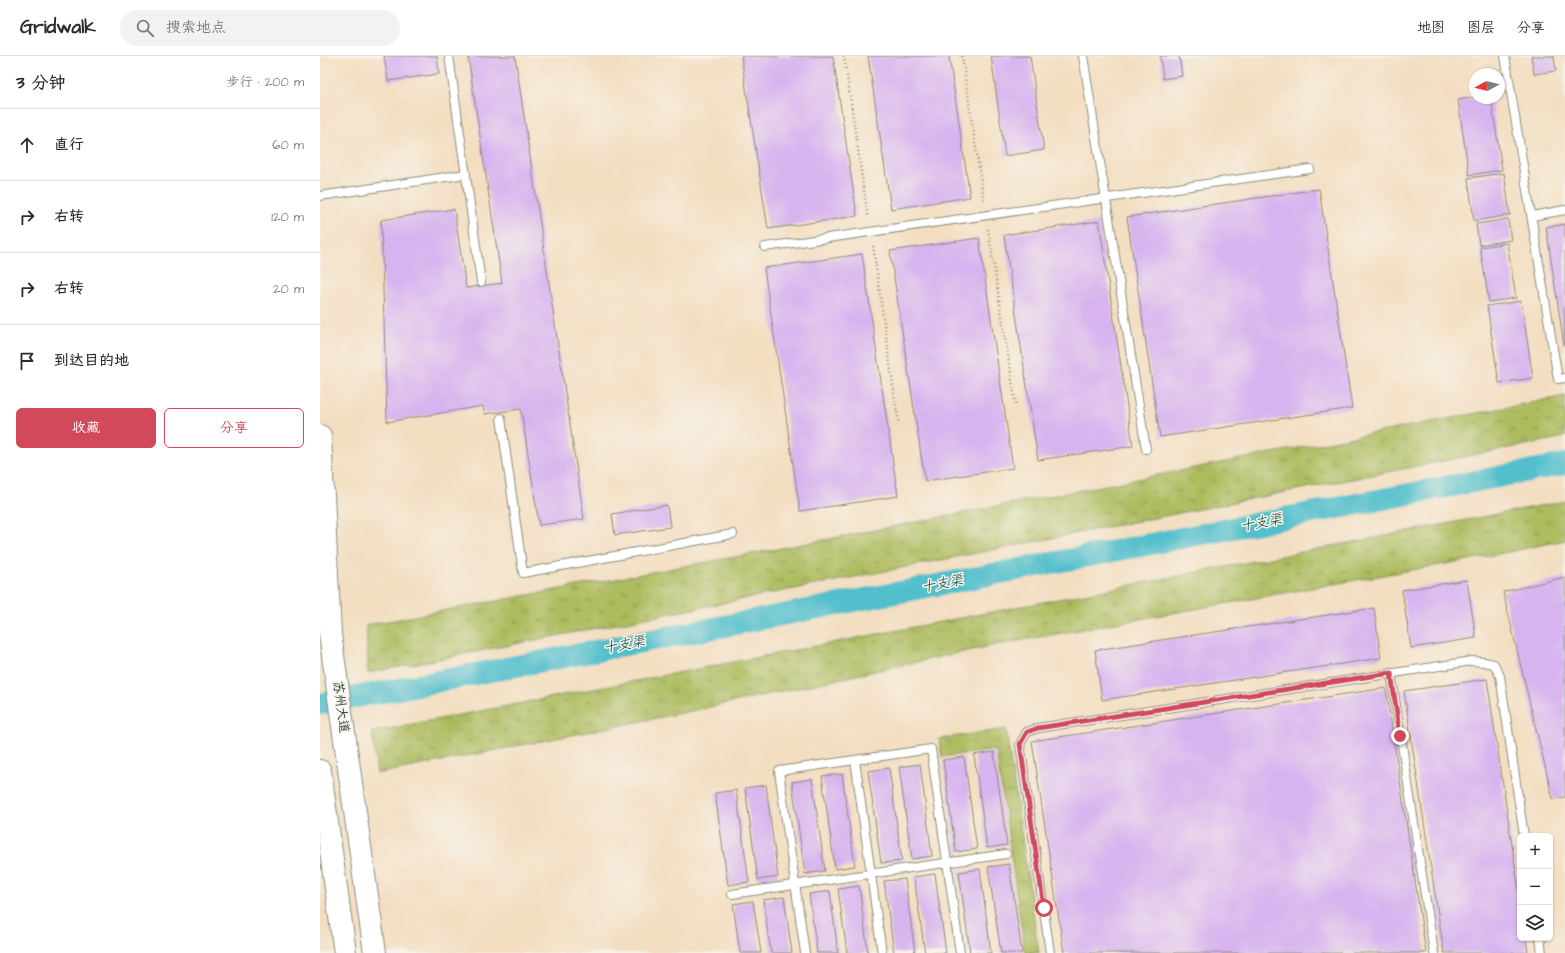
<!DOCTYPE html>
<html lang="zh">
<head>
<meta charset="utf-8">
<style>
	body { margin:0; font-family:"Architects Daughter","LXGW WenKai TC",sans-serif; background:#f2f2f3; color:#2b2b33 }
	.controls { position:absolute; right:12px; bottom:12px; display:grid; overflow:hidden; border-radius:6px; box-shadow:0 1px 3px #0004 }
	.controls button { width:36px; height:36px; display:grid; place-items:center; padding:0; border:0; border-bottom:1px solid #e1e1e2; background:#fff; color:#2b2b33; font:20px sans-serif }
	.compass { position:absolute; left:1149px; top:12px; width:36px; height:36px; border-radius:50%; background:#fff; box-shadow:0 1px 3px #0004; rotate:262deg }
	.stop { position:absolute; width:12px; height:12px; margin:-9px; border:3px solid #d1495b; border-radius:50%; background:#fff }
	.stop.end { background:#d1495b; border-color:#fff; box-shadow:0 1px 4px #0008 }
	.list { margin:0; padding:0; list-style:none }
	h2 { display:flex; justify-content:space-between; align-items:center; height:52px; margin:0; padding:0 16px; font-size:17px }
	h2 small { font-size:13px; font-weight:400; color:#7c7c81 }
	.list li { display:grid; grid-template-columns:26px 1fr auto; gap:12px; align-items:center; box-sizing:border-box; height:72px; padding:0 16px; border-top:1px solid #e1e1e2 }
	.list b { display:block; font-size:15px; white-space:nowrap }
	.list em { font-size:13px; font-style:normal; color:#7c7c81 }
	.actions { display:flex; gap:8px; padding:12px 16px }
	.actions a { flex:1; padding:9px 0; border:1px solid #d1495b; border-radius:6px; text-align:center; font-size:14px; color:#d1495b }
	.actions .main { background:#d1495b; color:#fff }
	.icon { flex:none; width:22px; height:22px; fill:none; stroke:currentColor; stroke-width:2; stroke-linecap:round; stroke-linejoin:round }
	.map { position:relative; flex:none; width:1245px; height:897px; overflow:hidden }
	header { display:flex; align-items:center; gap:24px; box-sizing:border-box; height:56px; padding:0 20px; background:#fff; border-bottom:1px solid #e1e1e2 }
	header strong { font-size:19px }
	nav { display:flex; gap:22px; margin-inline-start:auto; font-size:14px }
	.search { width:280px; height:36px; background:#f2f2f3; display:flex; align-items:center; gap:10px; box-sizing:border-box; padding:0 14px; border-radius:22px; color:#7c7c81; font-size:15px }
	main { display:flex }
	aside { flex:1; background:#fff }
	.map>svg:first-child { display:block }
</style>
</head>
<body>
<header>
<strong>Gridwalk</strong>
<div class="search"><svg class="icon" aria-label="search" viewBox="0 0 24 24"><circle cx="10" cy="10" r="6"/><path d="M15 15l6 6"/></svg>搜索地点</div>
<nav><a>地图</a><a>图层</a><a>分享</a></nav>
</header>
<main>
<aside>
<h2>3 分钟<small>步行 · 200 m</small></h2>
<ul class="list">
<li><svg class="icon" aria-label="ahead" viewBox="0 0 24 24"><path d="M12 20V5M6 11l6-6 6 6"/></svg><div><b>直行</b></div><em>60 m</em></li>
<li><svg class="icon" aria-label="right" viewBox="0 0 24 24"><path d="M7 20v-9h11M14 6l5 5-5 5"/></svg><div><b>右转</b></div><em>120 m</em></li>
<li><svg class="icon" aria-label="right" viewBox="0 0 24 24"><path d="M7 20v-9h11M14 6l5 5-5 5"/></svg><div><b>右转</b></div><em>20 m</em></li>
<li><svg class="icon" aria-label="arrive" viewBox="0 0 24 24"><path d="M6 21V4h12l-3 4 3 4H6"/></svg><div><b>到达目的地</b></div></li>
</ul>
<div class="actions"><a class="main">收藏</a><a>分享</a></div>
</aside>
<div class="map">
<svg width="1245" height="897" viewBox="0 0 1245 897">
	<defs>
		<pattern id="grass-tufts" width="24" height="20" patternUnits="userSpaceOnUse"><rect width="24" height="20" fill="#adbc5f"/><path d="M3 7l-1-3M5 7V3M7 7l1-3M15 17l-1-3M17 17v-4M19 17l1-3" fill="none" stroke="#8c9a4f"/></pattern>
	</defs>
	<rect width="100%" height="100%" fill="#f7f3e8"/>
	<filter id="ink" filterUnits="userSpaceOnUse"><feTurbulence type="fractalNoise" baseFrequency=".025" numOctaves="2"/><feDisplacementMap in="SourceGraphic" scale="8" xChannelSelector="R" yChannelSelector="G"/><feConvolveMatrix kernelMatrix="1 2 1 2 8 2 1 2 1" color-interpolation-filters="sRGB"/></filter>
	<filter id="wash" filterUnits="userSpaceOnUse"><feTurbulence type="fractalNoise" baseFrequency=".012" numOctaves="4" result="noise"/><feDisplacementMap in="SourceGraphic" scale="16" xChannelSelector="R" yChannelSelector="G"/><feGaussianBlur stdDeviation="0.9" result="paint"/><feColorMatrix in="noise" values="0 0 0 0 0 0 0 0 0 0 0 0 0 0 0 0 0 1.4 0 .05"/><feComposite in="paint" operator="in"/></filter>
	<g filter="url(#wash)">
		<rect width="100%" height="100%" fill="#f3dec1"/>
		<!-- grass -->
		<g fill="url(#grass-tufts)" stroke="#667c4a">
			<path d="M 1245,340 L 1245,381 L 48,617 L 46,569 L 457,493 Z"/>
			<path d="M 1245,445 L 1245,484 L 1164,501 L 675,589 L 367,656 L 57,718 L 52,676 Z"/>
			<path d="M 686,673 L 719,897 L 705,897 L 676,694 L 622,701 L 619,683 Z"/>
		</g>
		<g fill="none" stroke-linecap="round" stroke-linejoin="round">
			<!-- canal -->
			<path stroke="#52bfcc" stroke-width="22" d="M 0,648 L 1245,408"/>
		</g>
		<g id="blocks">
			<!-- building -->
			<g fill="#d7b3ef">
				<path d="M 64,0 L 117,0 L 119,18 L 68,25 Z"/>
				<path d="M 148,0 L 195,0 L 264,463 L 219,469 L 201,353 L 165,358 L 163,350 L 67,366 L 61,164 L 134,153 L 146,232 L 182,227 Z"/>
				<path d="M 421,0 L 513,0 L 537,160 L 448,173 Z"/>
				<path d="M 548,0 L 629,0 L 650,141 L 571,153 Z"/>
				<path d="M 671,0 L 710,0 L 724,94 L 685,100 Z"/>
				<path d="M 840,0 L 859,0 L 862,20 L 843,23 Z"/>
				<path d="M 1211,0 L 1234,0 L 1236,15 L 1214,18 Z"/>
				<path d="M 1155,41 L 1171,42 L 1182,114 L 1149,119 L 1138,44 Z"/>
				<path d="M 1184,117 L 1190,159 L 1154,165 L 1148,122 Z"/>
				<path d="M 999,133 L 1032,352 L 840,381 L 807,161 Z"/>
				<path d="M 1188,163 L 1191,184 L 1159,189 L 1156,168 Z"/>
				<path d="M 779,165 L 813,390 L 718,404 L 684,179 Z"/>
				<path d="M 1245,168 L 1245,289 L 1244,289 L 1226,171 Z"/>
				<path d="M 659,182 L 693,412 L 605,425 L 570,195 Z"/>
				<path d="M 1187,187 L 1196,242 L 1169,246 L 1160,191 Z"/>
				<path d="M 542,198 L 578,440 L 480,455 L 444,212 Z"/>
				<path d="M 1201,245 L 1213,322 L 1179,327 L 1167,250 Z"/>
				<path d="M 347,449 L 350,471 L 295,479 L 292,458 Z"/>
				<path d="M 1245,521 L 1245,741 L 1233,743 L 1183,536 Z"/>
				<path d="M 1147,524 L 1156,582 L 1091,592 L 1082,534 Z"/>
				<path d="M 1054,552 L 1061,602 L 782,644 L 775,594 Z"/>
				<path d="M 1167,623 L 1200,842 L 1200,882 L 1206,882 L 1208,897 L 1124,897 L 1084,635 Z"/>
				<path d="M 1066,632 L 1106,897 L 744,897 L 712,685 Z"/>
				<path d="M 674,696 L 687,789 L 667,792 L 654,699 Z"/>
				<path d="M 644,701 L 657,793 L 636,796 L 623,704 Z"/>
				<path d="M 600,708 L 612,800 L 592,803 L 579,711 Z"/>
				<path d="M 569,712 L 582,805 L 561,807 L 548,715 Z"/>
				<path d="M 522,718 L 535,810 L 515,813 L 502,720 Z"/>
				<path d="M 492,723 L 505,815 L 485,818 L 472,726 Z"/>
				<path d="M 446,729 L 458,821 L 438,824 L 425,732 Z"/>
				<path d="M 416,734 L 429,826 L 408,829 L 395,737 Z"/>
				<path d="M 689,808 L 702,897 L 681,897 L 668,811 Z"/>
				<path d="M 660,813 L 671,897 L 650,897 L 639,816 Z"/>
				<path d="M 615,818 L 626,897 L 605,897 L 594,821 Z"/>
				<path d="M 585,823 L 595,897 L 574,897 L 564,825 Z"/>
				<path d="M 539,830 L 548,897 L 527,897 L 518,833 Z"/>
				<path d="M 510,835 L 518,897 L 497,897 L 489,838 Z"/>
				<path d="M 464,841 L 472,897 L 451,897 L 443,844 Z"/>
				<path d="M 433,845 L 441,897 L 420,897 L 413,848 Z"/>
			</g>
		</g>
	</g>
	<g filter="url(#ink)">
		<use href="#blocks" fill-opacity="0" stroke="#898e7a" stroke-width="1"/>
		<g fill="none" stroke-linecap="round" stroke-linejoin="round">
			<defs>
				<g id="lane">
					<path d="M 129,0 L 161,226"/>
					<path d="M 763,0 L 826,393"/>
					<path d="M 1185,0 L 1238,323 L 1245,322"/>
					<path d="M 0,140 L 146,118"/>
					<path d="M 1212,160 L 1245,154"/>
					<path d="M 445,191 L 990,113"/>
					<path d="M 181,362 L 203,517 L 413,478"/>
					<path d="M 1071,617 L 1114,897"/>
					<path d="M 535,704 L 562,897"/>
					<path d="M 412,838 L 686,798"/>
					<path d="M 1220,882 L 1222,897"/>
					<path d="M 485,897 L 459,715 L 611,693 L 640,897"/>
					<path d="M 730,897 L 700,688 L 707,676 L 718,672 L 1152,605 L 1164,606 L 1174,608 L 1180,620 L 1204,780"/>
				</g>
				<g id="secondary">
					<path d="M 0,380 L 10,578 L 55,897"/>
					<path d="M 0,715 L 25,897"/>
				</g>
			</defs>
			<!-- lane casing -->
			<use href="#lane" stroke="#898e7a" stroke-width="10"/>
			<!-- secondary casing -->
			<use href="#secondary" stroke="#898e7a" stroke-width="24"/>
			<!-- path -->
			<g stroke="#898e7a" stroke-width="2.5" stroke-dasharray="1 3" stroke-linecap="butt">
				<path d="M 524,0 L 548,162"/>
				<path d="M 642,0 L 664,146"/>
				<path d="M 668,173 L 696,350"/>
				<path d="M 553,190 L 579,370"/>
			</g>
			<!-- lane -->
			<use href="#lane" stroke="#fff" stroke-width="8"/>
			<!-- secondary -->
			<use href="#secondary" stroke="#fff" stroke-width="22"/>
		</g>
	</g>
	<g fill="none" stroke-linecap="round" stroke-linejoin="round" filter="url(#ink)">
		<!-- route -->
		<path stroke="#d1495b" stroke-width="5" d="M 724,852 L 700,688 L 707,676 L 718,672 L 1071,617 L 1080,680"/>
	</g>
	<g text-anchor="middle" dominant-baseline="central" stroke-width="3" stroke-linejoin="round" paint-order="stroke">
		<!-- street labels -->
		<g font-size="13" fill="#1f3d34" stroke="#f7f3e8">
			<text transform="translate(21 651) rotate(82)">苏州大道</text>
		</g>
		<!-- water labels -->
		<g font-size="14" font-style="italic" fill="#2c5e5a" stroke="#f7f3e8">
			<text transform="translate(941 467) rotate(-11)">十支渠</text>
			<text transform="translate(622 528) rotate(-11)">十支渠</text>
			<text transform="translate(304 589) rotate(-11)">十支渠</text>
		</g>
	</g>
</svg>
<div class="controls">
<button>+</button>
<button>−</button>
<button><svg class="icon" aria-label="layers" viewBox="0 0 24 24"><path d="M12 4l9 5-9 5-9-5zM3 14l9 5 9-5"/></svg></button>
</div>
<svg class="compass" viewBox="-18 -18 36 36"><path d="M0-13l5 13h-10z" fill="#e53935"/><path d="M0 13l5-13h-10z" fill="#7c7c81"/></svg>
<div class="stop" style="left:724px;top:852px"></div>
<div class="stop end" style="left:1080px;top:680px"></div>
</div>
</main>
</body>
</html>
